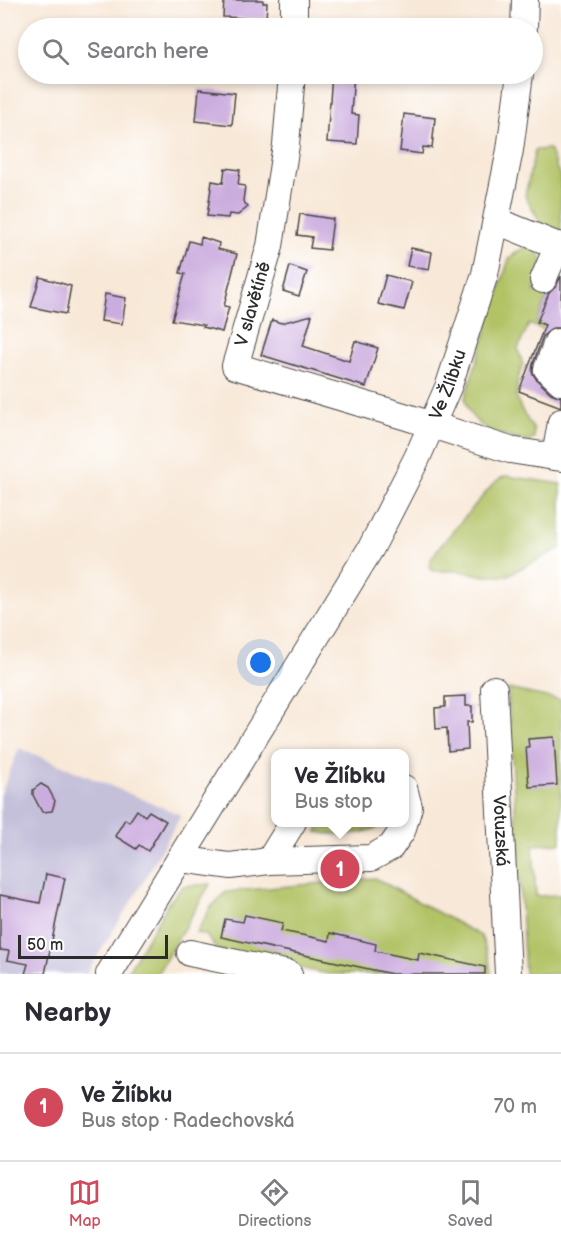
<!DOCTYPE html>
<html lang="en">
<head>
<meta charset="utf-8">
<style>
	body { margin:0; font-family:"Balsamiq Sans",sans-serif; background:#f2f2f3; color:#2b2b33 }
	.scale { position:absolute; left:18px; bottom:15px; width:150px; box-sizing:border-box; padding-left:6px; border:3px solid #2b2b2b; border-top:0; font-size:16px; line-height:21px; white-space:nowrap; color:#2b2b2b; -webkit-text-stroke:4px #fff; paint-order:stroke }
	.you { position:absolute; left:261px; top:663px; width:21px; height:21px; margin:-15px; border:4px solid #fff; border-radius:50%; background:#1a73e8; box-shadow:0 0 0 9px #1a73e833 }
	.badge { display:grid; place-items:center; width:39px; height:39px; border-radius:50%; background:#d1495b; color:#fff; font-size:20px; font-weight:700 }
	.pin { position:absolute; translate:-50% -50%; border:3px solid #fff; box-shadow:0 2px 6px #0006 }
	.popup { position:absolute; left:271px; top:749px; width:138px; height:78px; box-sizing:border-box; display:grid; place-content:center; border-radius:12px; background:#fff; filter:drop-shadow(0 2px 4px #0005); font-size:20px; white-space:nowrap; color:#7c7c81 }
	.popup b { font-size:22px; color:#2b2b33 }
	.popup::after { content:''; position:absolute; left:50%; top:100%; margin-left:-12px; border:12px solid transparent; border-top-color:#fff }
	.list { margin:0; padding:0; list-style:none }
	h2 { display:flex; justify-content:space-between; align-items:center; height:78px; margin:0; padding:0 24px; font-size:26px }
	h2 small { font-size:20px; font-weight:400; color:#7c7c81 }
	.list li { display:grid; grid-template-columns:39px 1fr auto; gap:18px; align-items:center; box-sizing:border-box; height:108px; padding:0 24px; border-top:2px solid #e1e1e2 }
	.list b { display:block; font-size:22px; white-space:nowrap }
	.list p { margin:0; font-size:20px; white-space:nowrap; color:#7c7c81 }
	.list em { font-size:20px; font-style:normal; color:#7c7c81 }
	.icon { flex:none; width:33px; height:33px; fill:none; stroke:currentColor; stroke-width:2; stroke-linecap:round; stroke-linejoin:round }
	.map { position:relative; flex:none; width:561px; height:974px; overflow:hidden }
	.search { position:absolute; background:#fff; box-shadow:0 3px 9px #0003; left:18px; right:18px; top:18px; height:66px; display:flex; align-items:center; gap:15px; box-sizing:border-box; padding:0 21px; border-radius:33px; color:#7c7c81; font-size:22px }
	.sheet { height:186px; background:#fff }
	nav { display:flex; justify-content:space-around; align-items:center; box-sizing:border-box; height:84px; border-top:2px solid #e1e1e2; background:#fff; font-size:16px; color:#7c7c81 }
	nav a { display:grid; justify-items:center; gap:3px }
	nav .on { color:#d1495b }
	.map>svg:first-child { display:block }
</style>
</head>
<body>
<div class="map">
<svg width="561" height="974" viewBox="0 0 561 974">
	<rect width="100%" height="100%" fill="#fff"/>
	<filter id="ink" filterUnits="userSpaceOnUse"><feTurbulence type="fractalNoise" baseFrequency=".0167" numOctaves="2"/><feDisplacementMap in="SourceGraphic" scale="12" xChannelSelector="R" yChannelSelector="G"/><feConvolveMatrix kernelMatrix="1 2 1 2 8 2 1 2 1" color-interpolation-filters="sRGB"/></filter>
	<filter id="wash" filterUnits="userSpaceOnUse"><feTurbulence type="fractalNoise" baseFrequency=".008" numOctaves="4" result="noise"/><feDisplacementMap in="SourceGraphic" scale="24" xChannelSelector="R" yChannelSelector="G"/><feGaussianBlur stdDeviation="1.35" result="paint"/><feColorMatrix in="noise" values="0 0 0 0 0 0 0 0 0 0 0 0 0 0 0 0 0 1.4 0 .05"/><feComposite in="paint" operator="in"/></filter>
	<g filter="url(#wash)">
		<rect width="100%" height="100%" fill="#f8e8d7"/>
		<!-- industrial -->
		<path fill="#c5c0da" d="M 19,748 L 181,815 L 135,896 L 86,974 L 0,974 L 0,796 Z"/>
		<!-- green -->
		<g fill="#b2c366" stroke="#6e7748" stroke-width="1.5">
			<path d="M 549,149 L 561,179 L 561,238 L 543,227 L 525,196 L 535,150 Z"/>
			<path d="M 525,248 L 538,251 C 546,263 539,278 534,291 L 544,294 L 552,275 L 561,272 L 561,286 L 553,283 L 537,322 L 561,331 L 561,337 L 529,324 L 518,349 L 523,365 L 518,379 L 516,396 L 521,409 L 534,430 L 534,438 L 528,442 C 501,435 470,430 465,398 L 509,259 L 518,251 Z"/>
			<path d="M 507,476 L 561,484 L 561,548 L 506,576 L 486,576 L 459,571 L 432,571 L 429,567 L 430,561 L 437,550 L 493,484 L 501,478 Z"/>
			<path d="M 508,689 L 561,700 L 561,843 L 533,845 L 536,896 L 561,895 L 561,974 L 525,974 Z"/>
			<path d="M 321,822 L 386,822 L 386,823 C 366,835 339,837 317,832 Z"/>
			<path d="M 375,878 L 481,936 L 489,958 L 491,974 L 328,974 L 217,950 L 206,935 L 196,933 L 211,907 L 226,892 Z"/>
			<path d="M 210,884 L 157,974 L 126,974 L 169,902 L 183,886 Z"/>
		</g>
		<g id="blocks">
			<!-- building -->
			<g fill="#cbacde">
				<path d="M 224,0 L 263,0 L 263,3 L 267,3 L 266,19 L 223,17 Z"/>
				<path d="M 332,74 L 354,74 L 351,114 L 359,115 L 357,144 L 327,142 Z"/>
				<path d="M 199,89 L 235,93 L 232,125 L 196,121 Z"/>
				<path d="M 404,114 L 435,118 L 432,148 L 423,147 L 422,154 L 400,151 Z"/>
				<path d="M 225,168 L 240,170 L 238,185 L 245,186 L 243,201 L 248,207 L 238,215 L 229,214 L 228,218 L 207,216 L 212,181 L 223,183 Z"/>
				<path d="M 300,214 L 333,219 L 329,250 L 310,248 L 312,237 L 297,235 Z"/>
				<path d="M 201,237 L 219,243 L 218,249 L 237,254 L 224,306 L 229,307 L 222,332 L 203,327 L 204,325 L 172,320 L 185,274 L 180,273 L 189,241 L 200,244 Z"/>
				<path d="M 411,248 L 432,252 L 429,270 L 407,266 Z"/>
				<path d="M 290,266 L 307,272 L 299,296 L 283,291 Z"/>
				<path d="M 386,275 L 412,282 L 404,310 L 378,304 Z"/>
				<path d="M 561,276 L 561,328 L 553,328 L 543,336 L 533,364 L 532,372 L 537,380 L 551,393 L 561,397 L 561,407 L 519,391 L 545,325 L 537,322 L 549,293 L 556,286 Z"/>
				<path d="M 40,277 L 71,286 L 66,314 L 31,307 Z"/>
				<path d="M 105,294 L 126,298 L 122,324 L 101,321 Z"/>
				<path d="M 312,315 L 303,346 L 349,361 L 355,341 L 378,348 L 366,387 L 261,355 L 272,320 L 281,323 Z"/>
				<path d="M 466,696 L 466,706 L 472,706 L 472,722 L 467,722 L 468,749 L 448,751 L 447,728 L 436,729 L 435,708 L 445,707 L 445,697 Z"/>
				<path d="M 554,737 L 557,785 L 529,787 L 526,747 L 529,747 L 528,739 Z"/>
				<path d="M 41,784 L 48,788 L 55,801 L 52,811 L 42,812 L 33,795 L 33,790 Z"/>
				<path d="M 137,810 L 145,816 L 149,811 L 166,821 L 148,851 L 139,845 L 136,849 L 115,836 L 125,819 L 129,822 Z"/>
				<path d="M 46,874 L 65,878 L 45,974 L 25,974 L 28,964 L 7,960 L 9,951 L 0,950 L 0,895 L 40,903 Z"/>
				<path d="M 245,915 L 283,923 L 281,931 L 302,935 L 329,941 L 330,933 L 376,944 L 375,951 L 399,956 L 418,960 L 419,953 L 485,967 L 485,974 L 392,974 L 221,937 L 225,919 L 243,922 Z"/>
			</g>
		</g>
	</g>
	<g filter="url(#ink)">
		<use href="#blocks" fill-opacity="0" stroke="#4a4745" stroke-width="1.5"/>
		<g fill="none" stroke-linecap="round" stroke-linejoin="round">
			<defs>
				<g id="minor">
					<path d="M 294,0 L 294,28"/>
					<path d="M 524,28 L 525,0"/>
					<path d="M 292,74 L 286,145 L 270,246 L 235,366 L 407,417 L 510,450 L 561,458"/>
					<path d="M 497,221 L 561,247"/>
					<path d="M 543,280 L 558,245"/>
					<path d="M 561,343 L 557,342 L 547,369 L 561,382"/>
					<path d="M 555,457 L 561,422"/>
					<path id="s1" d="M 494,689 L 508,974"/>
					<path d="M 180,859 L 230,866 L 269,861 L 371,858 L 391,847 L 402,831 L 409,807 L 404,788"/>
					<path d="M 269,861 L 293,822"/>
					<path d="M 190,953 L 289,974"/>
					<path id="s2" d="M 109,974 L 371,548 L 417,458 L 449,385 L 485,274 L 510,150 L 520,74"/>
				</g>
			</defs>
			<!-- minor casing -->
			<use href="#minor" stroke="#4a4745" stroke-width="28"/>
			<!-- minor -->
			<use href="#minor" stroke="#fff" stroke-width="26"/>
		</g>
	</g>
	<g text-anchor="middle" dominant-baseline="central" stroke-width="6" stroke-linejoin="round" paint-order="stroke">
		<!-- street labels -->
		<g font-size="18" fill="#2b2b2b" stroke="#fff">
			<text transform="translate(253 304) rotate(-74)">V slavětíně</text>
			<text stroke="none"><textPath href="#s2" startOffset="681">Ve Žlíbku</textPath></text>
			<text stroke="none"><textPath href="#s1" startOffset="142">Votuzská</textPath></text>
		</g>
	</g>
</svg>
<div class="scale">50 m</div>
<div class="you"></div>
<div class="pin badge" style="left:340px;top:869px">1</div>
<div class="popup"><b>Ve Žlíbku</b>Bus stop</div>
<div class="search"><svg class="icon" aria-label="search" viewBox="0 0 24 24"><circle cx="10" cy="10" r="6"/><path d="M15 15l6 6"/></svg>Search here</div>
</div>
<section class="sheet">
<h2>Nearby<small></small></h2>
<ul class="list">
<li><span class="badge">1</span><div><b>Ve Žlíbku</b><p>Bus stop · Radechovská</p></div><em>70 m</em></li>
</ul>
</section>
<nav>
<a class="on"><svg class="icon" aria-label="map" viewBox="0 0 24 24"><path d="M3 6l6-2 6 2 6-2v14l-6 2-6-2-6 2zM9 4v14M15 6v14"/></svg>Map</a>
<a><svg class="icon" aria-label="directions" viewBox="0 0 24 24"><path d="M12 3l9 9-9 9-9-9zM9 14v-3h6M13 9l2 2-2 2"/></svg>Directions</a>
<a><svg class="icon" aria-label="saved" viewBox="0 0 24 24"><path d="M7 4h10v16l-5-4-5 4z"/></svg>Saved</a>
</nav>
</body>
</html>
